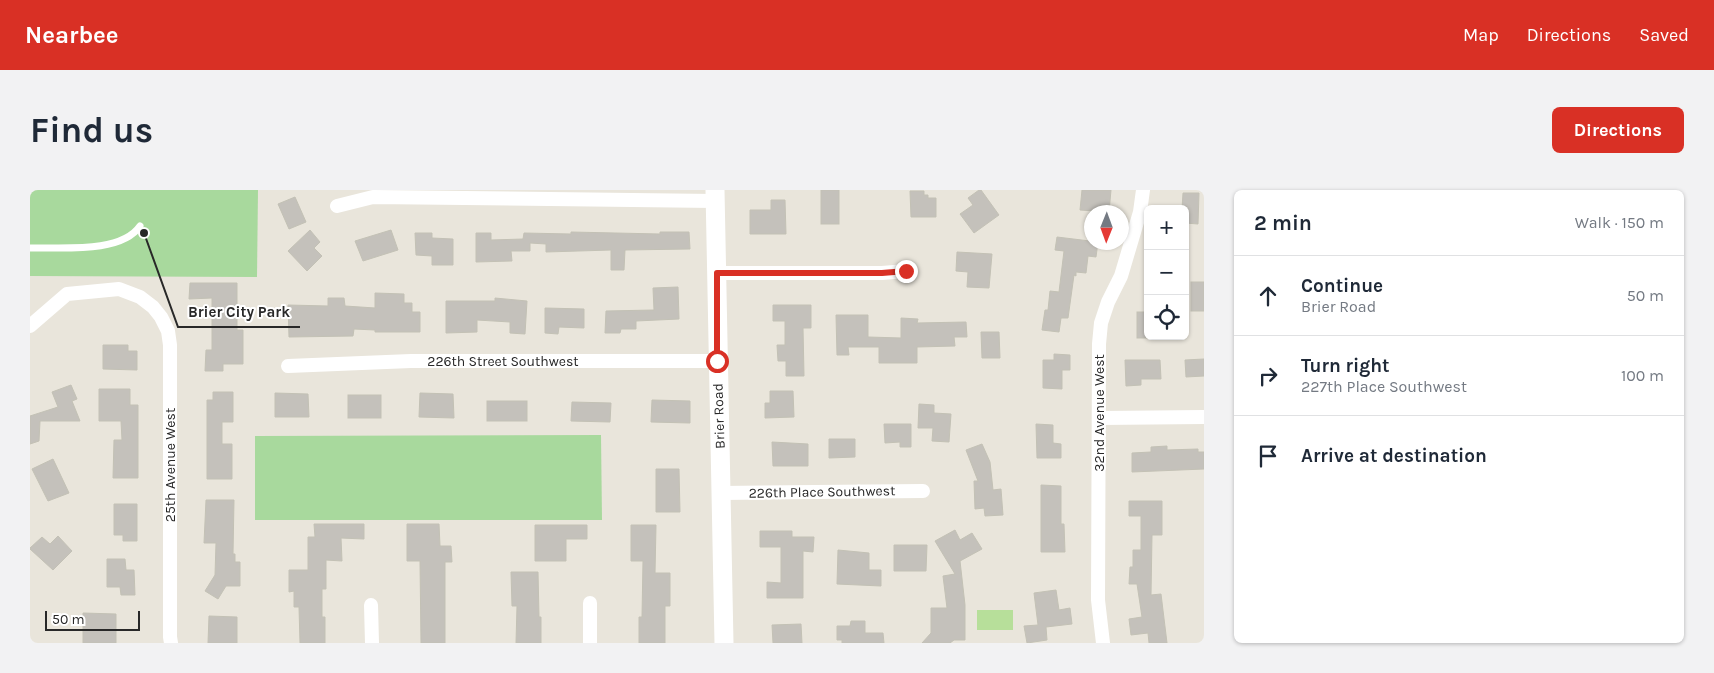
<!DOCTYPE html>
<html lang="en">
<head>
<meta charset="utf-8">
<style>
	body { margin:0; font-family:Karla,sans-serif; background:#f2f2f3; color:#1f2937 }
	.controls { position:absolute; right:15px; top:15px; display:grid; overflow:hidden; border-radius:8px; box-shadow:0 1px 4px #0004 }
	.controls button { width:45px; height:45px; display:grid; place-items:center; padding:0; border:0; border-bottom:1px solid #e0e1e3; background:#fff; color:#1f2937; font:25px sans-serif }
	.compass { position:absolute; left:1054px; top:15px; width:45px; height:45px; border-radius:50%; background:#fff; box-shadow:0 1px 4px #0004; rotate:181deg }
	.scale { position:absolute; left:15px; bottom:12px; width:95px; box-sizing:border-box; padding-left:5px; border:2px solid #282828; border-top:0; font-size:14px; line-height:18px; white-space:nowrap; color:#282828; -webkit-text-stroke:4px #fff; paint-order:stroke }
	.stop { position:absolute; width:15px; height:15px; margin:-11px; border:4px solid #d93025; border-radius:50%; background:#fff }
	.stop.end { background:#d93025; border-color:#fff; box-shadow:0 1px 5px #0008 }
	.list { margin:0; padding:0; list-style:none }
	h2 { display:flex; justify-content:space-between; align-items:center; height:65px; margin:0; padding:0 20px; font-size:21px }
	h2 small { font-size:16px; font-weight:400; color:#747a83 }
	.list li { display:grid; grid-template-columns:32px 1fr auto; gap:15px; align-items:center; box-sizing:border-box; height:80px; padding:0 20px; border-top:1px solid #e0e1e3 }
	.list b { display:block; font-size:19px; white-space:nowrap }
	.list p { margin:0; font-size:16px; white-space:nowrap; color:#747a83 }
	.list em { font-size:16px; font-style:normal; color:#747a83 }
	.icon { flex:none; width:28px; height:28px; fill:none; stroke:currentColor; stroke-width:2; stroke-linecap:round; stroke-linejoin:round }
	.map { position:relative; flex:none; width:1174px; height:453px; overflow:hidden; border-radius:8px }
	header { display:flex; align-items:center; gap:30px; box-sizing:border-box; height:70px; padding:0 25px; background:#d93025; color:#fff }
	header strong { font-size:24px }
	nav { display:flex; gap:28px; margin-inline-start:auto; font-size:18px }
	.intro { display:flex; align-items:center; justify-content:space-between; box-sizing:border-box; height:120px; padding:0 30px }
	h1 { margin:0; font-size:35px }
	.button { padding:12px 22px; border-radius:8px; background:#d93025; color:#fff; font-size:18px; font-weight:700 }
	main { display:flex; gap:30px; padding:0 30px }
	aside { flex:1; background:#fff; border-radius:8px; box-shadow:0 1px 4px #0004 }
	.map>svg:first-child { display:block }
</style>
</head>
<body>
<header>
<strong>Nearbee</strong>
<nav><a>Map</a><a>Directions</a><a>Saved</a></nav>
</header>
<div class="intro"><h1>Find us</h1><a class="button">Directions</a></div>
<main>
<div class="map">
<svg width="1174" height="453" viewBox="0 0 1174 453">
	<rect width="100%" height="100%" fill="#e9e5db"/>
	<!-- green -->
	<g fill="#a8d99d">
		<path d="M 0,0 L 228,0 L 227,87 L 0,86 Z"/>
		<path d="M 571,245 L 572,330 L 225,330 L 225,246 Z"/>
	</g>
	<!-- pitch -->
	<rect fill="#b7df9a" x="947" y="420" width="36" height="20"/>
	<!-- building -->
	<g fill="#c4c1bb" stroke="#c3c1b5">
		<rect x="791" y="0" width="18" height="34"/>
		<path d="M 949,0 L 951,0 L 969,25 L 944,43 L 930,24 L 943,15 L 938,8 Z"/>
		<path d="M 1052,0 L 1081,0 L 1079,22 L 1050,20 Z"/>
		<path d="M 880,1 L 894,1 L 894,5 L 898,5 L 898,8 L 906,8 L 906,27 L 881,27 Z"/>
		<path d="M 1153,3 L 1169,3 L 1168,34 L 1155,33 L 1155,19 L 1152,19 Z"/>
		<path d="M 265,7 L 276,32 L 259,39 L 248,14 Z"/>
		<path d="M 741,10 L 755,10 L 756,44 L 720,44 L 720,20 L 741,20 Z"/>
		<path d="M 280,40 L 290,52 L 284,58 L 292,66 L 277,81 L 258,61 Z"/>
		<path d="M 361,40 L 368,60 L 333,71 L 325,51 Z"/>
		<path d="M 541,42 L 630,44 L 630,42 L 659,42 L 660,59 L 595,60 L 594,80 L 581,80 L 581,60 L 516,62 L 516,54 L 500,53 L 500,61 L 481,61 L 482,71 L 446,72 L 446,43 L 461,43 L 461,50 L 493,49 L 494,43 L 541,44 Z"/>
		<path d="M 385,43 L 402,43 L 402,48 L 423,49 L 423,75 L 402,75 L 402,66 L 386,65 Z"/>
		<path d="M 1027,47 L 1068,52 L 1066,67 L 1058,66 L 1056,83 L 1046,82 L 1046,86 L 1044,85 L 1038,128 L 1031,128 L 1029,142 L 1012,140 L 1015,120 L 1018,120 L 1020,101 L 1029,102 L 1034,61 L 1025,60 Z"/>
		<path d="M 927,62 L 962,64 L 959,98 L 937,97 L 938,82 L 926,81 Z"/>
		<rect x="1161" y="92" width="13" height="29"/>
		<path d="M 160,93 L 207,93 L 207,140 L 213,140 L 213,174 L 193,174 L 193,181 L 175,181 L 176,160 L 182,160 L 182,108 L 159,109 Z"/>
		<path d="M 648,97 L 649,129 L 606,131 L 606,139 L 591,139 L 590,143 L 575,143 L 576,121 L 624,120 L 623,98 Z"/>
		<path d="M 345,103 L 374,104 L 374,113 L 382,113 L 382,122 L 390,122 L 390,142 L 345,142 L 345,140 L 324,139 L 323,146 L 259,147 L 258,115 L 298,116 L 298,108 L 314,108 L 315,116 L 345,118 Z"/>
		<path d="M 465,108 L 497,111 L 495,144 L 480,143 L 480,132 L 447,130 L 447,142 L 416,143 L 416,111 L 465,111 Z"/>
		<path d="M 743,115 L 781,115 L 781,138 L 773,138 L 774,186 L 756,186 L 756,171 L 748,171 L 747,155 L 755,155 L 755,131 L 743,131 Z"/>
		<path d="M 515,118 L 554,119 L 554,138 L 529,137 L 528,144 L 515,143 Z"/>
		<rect x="1107" y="122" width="11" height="26"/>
		<path d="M 806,125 L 838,125 L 838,147 L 871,148 L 871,128 L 888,129 L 887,133 L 936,132 L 937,147 L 924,147 L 925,156 L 887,157 L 887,173 L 849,173 L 849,157 L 818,157 L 819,165 L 807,165 Z"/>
		<path d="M 951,142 L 969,142 L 970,168 L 952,168 Z"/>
		<path d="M 73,155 L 98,155 L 98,161 L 107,161 L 107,180 L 73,179 Z"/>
		<path d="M 1024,164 L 1040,165 L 1040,180 L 1032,180 L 1032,199 L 1013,198 L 1013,170 L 1024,170 Z"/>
		<path d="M 1174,169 L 1174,186 L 1156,187 L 1155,170 Z"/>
		<path d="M 1095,170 L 1130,170 L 1131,189 L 1111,189 L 1111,195 L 1096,196 Z"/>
		<path d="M 41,195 L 47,209 L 42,211 L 50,231 L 10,231 L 9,251 L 0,254 L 0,226 L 28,217 L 22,202 Z"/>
		<path d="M 69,199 L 100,199 L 100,215 L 108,215 L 108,288 L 83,288 L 84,250 L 92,250 L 91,231 L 69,231 Z"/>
		<path d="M 740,201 L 763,201 L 764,227 L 735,228 L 735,213 L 740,213 Z"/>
		<path d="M 183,202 L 203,202 L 203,232 L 192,232 L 192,254 L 202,254 L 202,289 L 177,289 L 177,210 L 183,210 Z"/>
		<path d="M 245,203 L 278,204 L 279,227 L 245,227 Z"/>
		<path d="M 390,203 L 423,204 L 424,228 L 389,227 Z"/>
		<rect x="318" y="205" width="33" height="23"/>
		<path d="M 622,210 L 660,211 L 660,233 L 621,232 Z"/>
		<rect x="457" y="211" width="40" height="20"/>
		<path d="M 542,212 L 581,213 L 580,232 L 541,231 Z"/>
		<path d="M 889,214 L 904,215 L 904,223 L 921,224 L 919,252 L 902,251 L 903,238 L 888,238 Z"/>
		<path d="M 854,234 L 881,234 L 881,257 L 870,257 L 870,252 L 855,253 Z"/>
		<path d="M 1006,234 L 1023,235 L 1023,253 L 1031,254 L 1031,268 L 1007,268 Z"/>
		<path d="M 799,249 L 825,249 L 825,267 L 799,268 Z"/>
		<path d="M 742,252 L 778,254 L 778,276 L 743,276 Z"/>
		<path d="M 952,254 L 960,272 L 963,300 L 971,299 L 973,325 L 955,326 L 954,318 L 945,319 L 944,291 L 948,291 L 936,260 Z"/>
		<path d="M 1137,256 L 1137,260 L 1168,259 L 1168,262 L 1174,262 L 1174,279 L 1102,282 L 1102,263 L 1121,262 L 1121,257 Z"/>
		<path d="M 23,269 L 39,303 L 18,311 L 2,279 Z"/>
		<path d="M 626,279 L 649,279 L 650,322 L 626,322 Z"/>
		<path d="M 1011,295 L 1031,296 L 1031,334 L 1034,334 L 1035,362 L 1011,362 Z"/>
		<path d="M 176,310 L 204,310 L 203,364 L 205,364 L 205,372 L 210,372 L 210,396 L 196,396 L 188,409 L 175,401 L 185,385 L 186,353 L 174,353 Z"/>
		<path d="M 1099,311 L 1132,311 L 1132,345 L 1122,345 L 1121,405 L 1131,404 L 1137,453 L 1119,453 L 1118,443 L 1101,445 L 1099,429 L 1112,427 L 1107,394 L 1099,394 L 1100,377 L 1103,377 L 1103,360 L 1111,360 L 1111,326 L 1099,326 Z"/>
		<path d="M 84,314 L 107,314 L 107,351 L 93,351 L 93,345 L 84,345 Z"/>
		<path d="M 284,334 L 334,334 L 334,349 L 311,348 L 312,371 L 296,370 L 296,399 L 292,399 L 292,427 L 295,427 L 295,453 L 270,453 L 269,417 L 264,417 L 264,401 L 259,402 L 259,380 L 278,380 L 278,347 L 285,347 Z"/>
		<path d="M 377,334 L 409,334 L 410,356 L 421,356 L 422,372 L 415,372 L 415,453 L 391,453 L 390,371 L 377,371 Z"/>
		<path d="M 505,335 L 557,335 L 557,349 L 536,349 L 536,371 L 505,371 Z"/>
		<path d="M 601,335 L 626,335 L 625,383 L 640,383 L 640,416 L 635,416 L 635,453 L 609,453 L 609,427 L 612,427 L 613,371 L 601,371 Z"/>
		<path d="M 925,340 L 930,350 L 942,343 L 952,359 L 930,371 L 935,415 L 935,450 L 924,450 L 920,453 L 892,453 L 901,443 L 901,418 L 917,418 L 913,386 L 925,384 L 905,351 Z"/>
		<path d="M 730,341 L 762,341 L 762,347 L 784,347 L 783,362 L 773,361 L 773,408 L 737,408 L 737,392 L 751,393 L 751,357 L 730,357 Z"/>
		<path d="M 28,346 L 42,361 L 23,380 L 0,359 L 0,358 L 12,347 L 20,354 Z"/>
		<path d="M 864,355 L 897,355 L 896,381 L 864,381 Z"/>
		<path d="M 808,360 L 839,363 L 839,380 L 851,380 L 851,396 L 807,394 Z"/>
		<path d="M 77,369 L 95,369 L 96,380 L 104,380 L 105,405 L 91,405 L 90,397 L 77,397 Z"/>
		<path d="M 481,382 L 508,382 L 509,427 L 511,427 L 511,453 L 486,453 L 487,416 L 482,416 Z"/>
		<path d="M 1026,400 L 1029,420 L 1040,418 L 1042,434 L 1016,437 L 1017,450 L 997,453 L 994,436 L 1008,435 L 1004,403 Z"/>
		<path d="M 53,423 L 86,424 L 86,453 L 53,453 Z"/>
		<path d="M 179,426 L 207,427 L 207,453 L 178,453 Z"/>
		<path d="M 821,431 L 835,431 L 835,443 L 853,443 L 854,453 L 812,453 L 812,450 L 807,450 L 807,436 L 820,436 Z"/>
		<path d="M 771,434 L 772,453 L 743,453 L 742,435 Z"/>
	</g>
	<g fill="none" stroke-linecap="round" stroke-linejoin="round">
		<!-- lane -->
		<path stroke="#fff" stroke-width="7" d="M 0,58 C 30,57 91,64 110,36"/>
		<!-- street -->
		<g stroke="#fff" stroke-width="14">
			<path d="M 307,16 L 343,7 L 685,11"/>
			<path d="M 687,83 L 852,83 L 876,81"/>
			<path d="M 0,136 L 37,104 L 89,99 L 110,107 L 123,117 L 131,127 L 138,141 L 140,155 L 140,447 L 141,453"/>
			<path d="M 258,176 L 381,171 L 687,171"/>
			<path d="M 1070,228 L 1174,227"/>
			<path d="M 692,303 L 893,301"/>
			<path d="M 560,413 L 560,453"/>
			<path d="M 341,415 L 342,453"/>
			<path d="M 1073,453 L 1068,410 L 1069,154 L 1071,133 L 1078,112 L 1091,86 L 1110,22 L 1113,0"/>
		</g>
		<!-- secondary -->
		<path stroke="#fff" stroke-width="19" d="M 685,0 L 694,453"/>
	</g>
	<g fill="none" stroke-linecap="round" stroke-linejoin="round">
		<!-- route -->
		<path stroke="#d93025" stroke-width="6" d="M 687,171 L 687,83 L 852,83 L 876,81"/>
	</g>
	<g text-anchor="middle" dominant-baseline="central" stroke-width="4" stroke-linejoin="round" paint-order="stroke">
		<!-- street labels -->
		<g font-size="14" fill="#282828" stroke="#fff">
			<text x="473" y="171">226th Street Southwest</text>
			<text transform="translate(1069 223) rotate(-90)">32nd Avenue West</text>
			<text transform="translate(689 226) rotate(-92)">Brier Road</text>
			<text transform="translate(140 275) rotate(-90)">25th Avenue West</text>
			<text transform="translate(792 302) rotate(-1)">226th Place Southwest</text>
		</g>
	</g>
	<!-- callouts -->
	<path fill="none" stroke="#282828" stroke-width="2" d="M114 43L148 137H270"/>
	<circle fill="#282828" stroke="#fff" stroke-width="2" cx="114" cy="43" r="5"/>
	<g font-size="15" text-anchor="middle" font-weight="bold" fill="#282828" stroke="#fff" stroke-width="4" stroke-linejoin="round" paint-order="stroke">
		<text x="209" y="127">Brier City Park</text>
	</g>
</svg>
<div class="controls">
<button>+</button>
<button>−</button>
<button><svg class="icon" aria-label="locate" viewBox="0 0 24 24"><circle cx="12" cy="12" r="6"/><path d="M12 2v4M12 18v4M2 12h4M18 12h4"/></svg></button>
</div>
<svg class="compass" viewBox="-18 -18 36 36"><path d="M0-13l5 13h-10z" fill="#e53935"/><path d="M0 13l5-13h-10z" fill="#747a83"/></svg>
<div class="scale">50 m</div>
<div class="stop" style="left:687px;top:171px"></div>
<div class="stop end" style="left:876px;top:81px"></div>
</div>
<aside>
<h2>2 min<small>Walk · 150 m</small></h2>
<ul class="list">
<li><svg class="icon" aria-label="ahead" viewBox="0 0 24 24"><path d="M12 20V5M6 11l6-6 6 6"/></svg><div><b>Continue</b><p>Brier Road</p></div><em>50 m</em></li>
<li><svg class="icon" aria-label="right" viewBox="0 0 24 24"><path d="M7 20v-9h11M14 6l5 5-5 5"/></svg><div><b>Turn right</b><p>227th Place Southwest</p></div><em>100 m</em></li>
<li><svg class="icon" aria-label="arrive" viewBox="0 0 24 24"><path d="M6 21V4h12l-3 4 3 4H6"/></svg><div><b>Arrive at destination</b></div></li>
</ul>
</aside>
</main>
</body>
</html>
